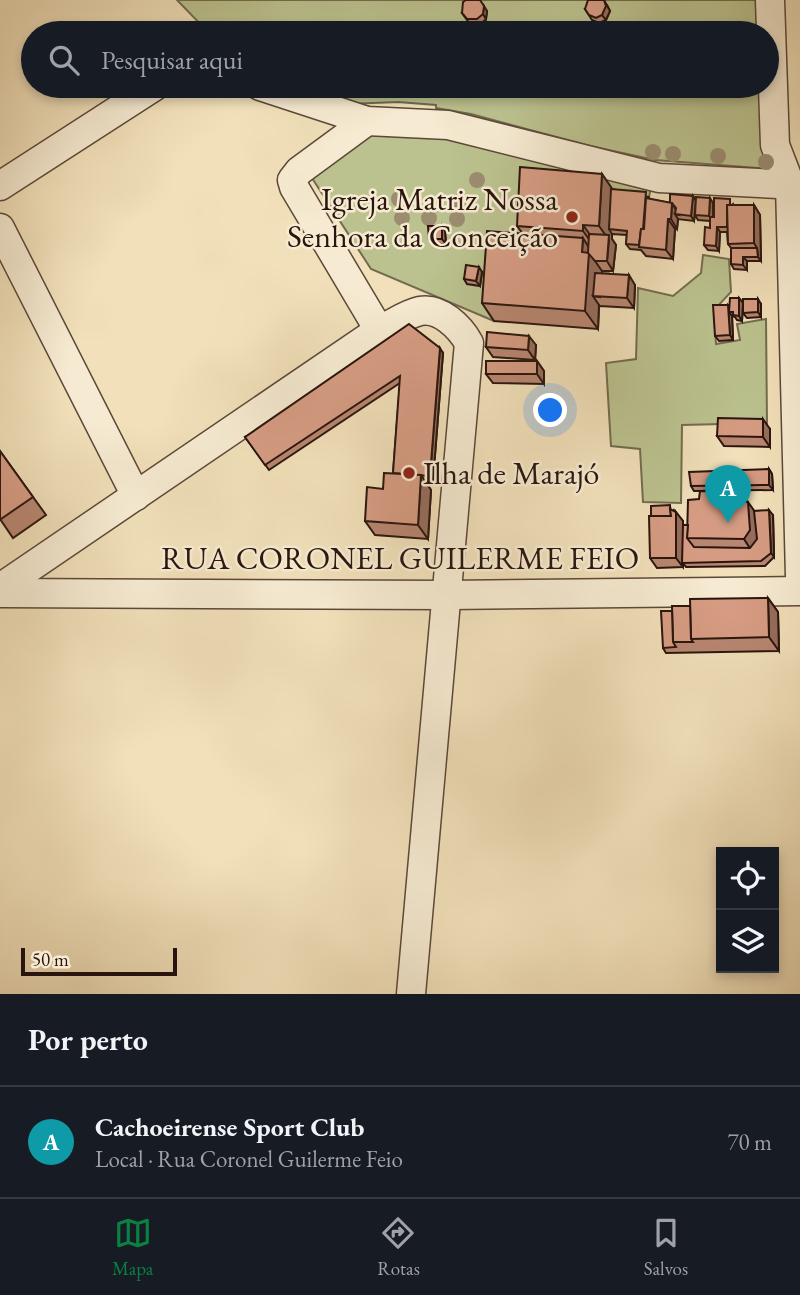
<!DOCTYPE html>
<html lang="pt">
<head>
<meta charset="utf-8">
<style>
	body { margin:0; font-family:"EB Garamond",serif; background:#242831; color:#f1f3f6 }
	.controls { position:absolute; right:21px; bottom:21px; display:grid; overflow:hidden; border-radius:0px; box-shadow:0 4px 10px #0003 }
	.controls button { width:63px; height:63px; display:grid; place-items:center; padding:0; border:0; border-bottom:2px solid #363941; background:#171b24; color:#f1f3f6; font:35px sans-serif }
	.scale { position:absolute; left:21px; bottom:18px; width:156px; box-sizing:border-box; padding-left:7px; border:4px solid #2a150e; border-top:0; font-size:19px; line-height:24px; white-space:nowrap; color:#2a150e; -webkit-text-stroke:5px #f6ebd2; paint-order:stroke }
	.you { position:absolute; left:551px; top:411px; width:24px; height:24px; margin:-18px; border:5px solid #fff; border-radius:50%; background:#1a73e8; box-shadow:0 0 0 10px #1a73e833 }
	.badge { display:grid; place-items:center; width:46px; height:46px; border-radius:50%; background:#0b8043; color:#fff; font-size:23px; font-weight:700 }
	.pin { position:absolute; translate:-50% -58px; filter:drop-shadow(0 2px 4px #0008) }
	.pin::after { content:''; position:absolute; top:37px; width:24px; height:21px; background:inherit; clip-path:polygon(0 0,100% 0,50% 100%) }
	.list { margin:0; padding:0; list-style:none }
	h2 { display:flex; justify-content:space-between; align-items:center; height:91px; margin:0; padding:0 28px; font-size:30px }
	h2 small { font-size:23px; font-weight:400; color:#9ea1a6 }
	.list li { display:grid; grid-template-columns:46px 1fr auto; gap:21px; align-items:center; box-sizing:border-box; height:112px; padding:0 28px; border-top:2px solid #363941 }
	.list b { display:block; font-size:26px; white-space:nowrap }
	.list p { margin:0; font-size:23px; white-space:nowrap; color:#9ea1a6 }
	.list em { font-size:23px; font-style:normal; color:#9ea1a6 }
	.icon { flex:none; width:38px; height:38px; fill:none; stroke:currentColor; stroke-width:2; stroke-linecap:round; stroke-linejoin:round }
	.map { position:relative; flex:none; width:800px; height:994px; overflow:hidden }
	.search { position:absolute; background:#171b24; box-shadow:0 4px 10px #0003; left:21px; right:21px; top:21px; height:77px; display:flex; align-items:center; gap:18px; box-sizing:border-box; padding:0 24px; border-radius:38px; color:#9ea1a6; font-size:26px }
	.sheet { height:203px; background:#171b24 }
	nav { display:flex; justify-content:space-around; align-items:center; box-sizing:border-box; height:98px; border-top:2px solid #363941; background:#171b24; font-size:19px; color:#9ea1a6 }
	nav a { display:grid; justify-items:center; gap:4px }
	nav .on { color:#0b8043 }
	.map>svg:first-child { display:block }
</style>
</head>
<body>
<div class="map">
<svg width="800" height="994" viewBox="0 0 800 994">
	<rect width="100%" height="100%" fill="#f1e0ba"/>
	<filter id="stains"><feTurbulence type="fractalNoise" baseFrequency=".00286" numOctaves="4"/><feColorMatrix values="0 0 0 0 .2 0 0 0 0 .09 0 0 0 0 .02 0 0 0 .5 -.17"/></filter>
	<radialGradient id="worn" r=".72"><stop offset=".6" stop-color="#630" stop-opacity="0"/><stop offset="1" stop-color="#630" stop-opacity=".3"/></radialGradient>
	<!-- green -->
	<g fill="#bbc28f" stroke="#726c4e" stroke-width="2">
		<path d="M 177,0 L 759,0 L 761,33 L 209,33 Z"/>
		<path d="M 292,86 L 765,86 L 772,169 L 655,160 L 590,146 L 471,114 L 436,108 L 436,105 L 398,102 L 348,104 Z"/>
		<path d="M 364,135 L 453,136 L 651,187 L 649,197 L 530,244 L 499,250 L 494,321 L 371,269 L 310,175 Z"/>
		<path d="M 703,255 L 729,259 L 731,292 L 714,310 L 716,344 L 740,340 L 737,324 L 766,319 L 767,423 L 682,425 L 681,503 L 643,502 L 640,449 L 611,446 L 606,363 L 636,359 L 638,288 L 673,296 L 701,273 Z"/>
	</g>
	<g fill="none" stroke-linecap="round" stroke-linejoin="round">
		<defs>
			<g id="minor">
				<path d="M 770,0 L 775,145 L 790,184 L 800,577"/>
				<path d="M 260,86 L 367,121 L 448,125 L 659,178 L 800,185"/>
				<path d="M 367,121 L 299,171 L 292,180 L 294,187 L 379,330"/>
				<path d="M 0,186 L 155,86"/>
				<path d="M 0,228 L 136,496"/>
				<path d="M 0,588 L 379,330 C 391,325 406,314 420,311 C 440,307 460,327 469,343 L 411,994"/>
				<path d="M 0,593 L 448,595 L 800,591"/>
			</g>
		</defs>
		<!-- minor casing -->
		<use href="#minor" stroke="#5c4839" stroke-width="31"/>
		<!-- minor -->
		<use href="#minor" stroke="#f6ebd2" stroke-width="28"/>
	</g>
	<!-- trees -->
	<g fill="#9c8d71">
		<circle cx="653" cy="152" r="8"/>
		<circle cx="673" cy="154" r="8"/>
		<circle cx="718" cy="156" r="8"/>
		<circle cx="766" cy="162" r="8"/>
		<circle cx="477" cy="180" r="8"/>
		<circle cx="399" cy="199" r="8"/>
		<circle cx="458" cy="202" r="8"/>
		<circle cx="402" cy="218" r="8"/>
		<circle cx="429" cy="218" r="8"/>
		<circle cx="457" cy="219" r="8"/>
		<circle cx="602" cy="271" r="8"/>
	</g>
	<!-- wall -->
	<g fill="#b88671" stroke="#2a150e" stroke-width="2">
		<path d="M 607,5 L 610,11 L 606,20 L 599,23 L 592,20 L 585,9 Z"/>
		<path d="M 487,11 L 486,19 L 481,24 L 470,24 L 462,13 Z"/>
		<path d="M 602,174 L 612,189 L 649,197 L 649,199 L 670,203 L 693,196 L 696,200 L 713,203 L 713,217 L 733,204 L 733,205 L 754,205 L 760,215 L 761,261 L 747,261 L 747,270 L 734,269 L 731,264 L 731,248 L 728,244 L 727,232 L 720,232 L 719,251 L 708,250 L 704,245 L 710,228 L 710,221 L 698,220 L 695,215 L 695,213 L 694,221 L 678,219 L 677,229 L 675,229 L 673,259 L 646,256 L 641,250 L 630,249 L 626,244 L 627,235 L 612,234 L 612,239 L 616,245 L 613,271 L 601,271 L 601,274 L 635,285 L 634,308 L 600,306 L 599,305 L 598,329 L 494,321 L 482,303 L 523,234 L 517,226 Z"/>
		<path d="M 445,231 L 446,244 L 432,244 L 429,239 Z"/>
		<path d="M 482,272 L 480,286 L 467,284 L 464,279 Z"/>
		<path d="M 739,298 L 743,303 L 742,321 L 737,320 L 735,317 L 732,316 L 733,340 L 719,341 L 715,336 L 730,307 Z"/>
		<path d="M 761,304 L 761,317 L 747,318 L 743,313 Z"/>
		<path d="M 536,345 L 535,360 L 493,357 L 486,347 Z"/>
		<path d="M 443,353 L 433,481 L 424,480 L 431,490 L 428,539 L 375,535 L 365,521 L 393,473 L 400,383 L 269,470 L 245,437 Z"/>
		<path d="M 537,361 L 544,371 L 544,384 L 493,383 L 486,374 Z"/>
		<path d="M 770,429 L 770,447 L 724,446 L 717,436 Z"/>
		<path d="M 0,451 L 46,515 L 13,538 L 0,519 Z"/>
		<path d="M 769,469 L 772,474 L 773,490 L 694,491 L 691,486 Z"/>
		<path d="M 730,501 L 754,511 L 773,515 L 774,557 L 765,566 L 686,567 L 683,563 L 683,567 L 657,568 L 650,558 L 674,510 L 683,521 L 683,525 L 688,525 Z"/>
		<path d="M 768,598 L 778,612 L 779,651 L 666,653 L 663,648 L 672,611 L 690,606 Z"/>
	</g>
	<!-- shaded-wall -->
	<g fill="#966d5c" stroke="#2a150e" stroke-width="2">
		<path d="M 604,0 L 610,11 L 606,20 L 602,15 Z"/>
		<path d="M 484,6 L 487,11 L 486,19 L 483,14 Z"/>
		<path d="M 602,174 L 615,193 L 609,229 L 612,234 L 612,239 L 616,245 L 613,271 L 607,261 L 609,240 L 599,226 Z"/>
		<path d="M 693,196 L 696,201 L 694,221 L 691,216 Z"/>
		<path d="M 710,198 L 713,203 L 713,221 L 709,216 Z"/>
		<path d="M 672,203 L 679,215 L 675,214 L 678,219 L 677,229 L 671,219 Z"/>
		<path d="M 754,205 L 760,215 L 761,261 L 758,257 L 757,248 L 754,243 Z"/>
		<path d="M 668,219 L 675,229 L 673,259 L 666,250 Z"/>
		<path d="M 583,225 L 596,243 L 596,249 L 583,231 Z"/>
		<path d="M 442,226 L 445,231 L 446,244 L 442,239 Z"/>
		<path d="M 717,227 L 720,232 L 719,251 L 716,246 Z"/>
		<path d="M 583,238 L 595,257 L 595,261 L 602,271 L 600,297 L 593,296 L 599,305 L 598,329 L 585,311 L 582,252 Z"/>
		<path d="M 743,257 L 747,261 L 747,270 L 743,265 Z"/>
		<path d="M 479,267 L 482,272 L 480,286 L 476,281 Z"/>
		<path d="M 629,275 L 635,285 L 634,308 L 627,298 Z"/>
		<path d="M 739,298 L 743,303 L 742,321 L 739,316 Z"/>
		<path d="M 758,299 L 761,304 L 761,317 L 758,312 Z"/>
		<path d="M 728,305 L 732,309 L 729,312 L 732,316 L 733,340 L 730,335 Z"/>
		<path d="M 529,336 L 536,345 L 535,360 L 528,350 Z"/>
		<path d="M 440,348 L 443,353 L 433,481 L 430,476 Z"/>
		<path d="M 537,361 L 544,371 L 544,384 L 537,374 Z"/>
		<path d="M 763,419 L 770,429 L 770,447 L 763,437 Z"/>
		<path d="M 769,469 L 772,474 L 773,490 L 769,485 Z"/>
		<path d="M 421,475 L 431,490 L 428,539 L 418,525 Z"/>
		<path d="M 748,502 L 758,516 L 760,544 L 753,553 L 744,539 Z"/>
		<path d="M 769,510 L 773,515 L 774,557 L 771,553 Z"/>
		<path d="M 676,512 L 683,521 L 683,567 L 676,558 Z"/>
		<path d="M 768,598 L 778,612 L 779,651 L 769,637 Z"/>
	</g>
	<!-- building -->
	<g fill="#d69c83" stroke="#2a150e" stroke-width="2">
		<path d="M 466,0 L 480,0 L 484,6 L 483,14 L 477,19 L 467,19 L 462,13 L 463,2 Z"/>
		<path d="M 588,0 L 604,0 L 606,6 L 602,15 L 596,18 L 589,15 L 585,9 Z"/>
		<path d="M 520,167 L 602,174 L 599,226 L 583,225 L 583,231 L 517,226 Z"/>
		<path d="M 611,189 L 646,192 L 643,229 L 641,229 L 639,245 L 626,244 L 627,231 L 609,229 Z"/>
		<path d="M 670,194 L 693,196 L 691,216 L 675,214 L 676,208 L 672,203 L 670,203 Z"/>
		<path d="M 696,197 L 710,198 L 709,216 L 695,215 Z"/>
		<path d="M 646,198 L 672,203 L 671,219 L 668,219 L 666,250 L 639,247 L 641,229 L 644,229 Z"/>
		<path d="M 714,198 L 730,199 L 730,205 L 727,205 L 727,227 L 717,227 L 716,246 L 704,245 L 705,227 L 710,228 L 710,217 L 714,217 Z"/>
		<path d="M 727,205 L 754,205 L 754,243 L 728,244 Z"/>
		<path d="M 428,226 L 442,226 L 442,239 L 429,239 Z"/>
		<path d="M 487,231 L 583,238 L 582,252 L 589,253 L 585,311 L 482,303 Z"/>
		<path d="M 589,234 L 609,235 L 607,261 L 595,261 L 588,253 Z"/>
		<path d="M 731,248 L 757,248 L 758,257 L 743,257 L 743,265 L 731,264 Z"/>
		<path d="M 466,265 L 479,267 L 476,281 L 464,279 Z"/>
		<path d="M 595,273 L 629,275 L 627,298 L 593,296 Z"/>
		<path d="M 730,298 L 739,298 L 739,316 L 733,315 L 733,312 L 729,312 Z"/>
		<path d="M 743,299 L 758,299 L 758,312 L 743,313 Z"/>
		<path d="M 713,305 L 728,305 L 730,335 L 715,336 Z"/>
		<path d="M 409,324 L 440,348 L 430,476 L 393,473 L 400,376 L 265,465 L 245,437 Z"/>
		<path d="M 487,332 L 529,336 L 528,350 L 486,347 Z"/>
		<rect x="486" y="361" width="51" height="13"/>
		<path d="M 718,418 L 763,419 L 763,437 L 717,436 Z"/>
		<path d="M 0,451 L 33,497 L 1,519 L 0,519 Z"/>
		<path d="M 769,469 L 769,485 L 691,486 L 689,472 Z"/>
		<path d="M 384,473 L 421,475 L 418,525 L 365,521 L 367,487 L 383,489 Z"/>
		<path d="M 700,491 L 724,492 L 726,501 L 748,502 L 750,530 L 744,539 L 687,538 L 688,500 L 699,499 Z"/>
		<path d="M 670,505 L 671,516 L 651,516 L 651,506 Z"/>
		<path d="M 670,509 L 676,512 L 676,558 L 650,558 L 649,516 L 671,516 Z"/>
		<path d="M 769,510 L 771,553 L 761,561 L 682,563 L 683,525 L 688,525 L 687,538 L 694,547 L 750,548 L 757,539 L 754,511 Z"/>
		<path d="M 768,598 L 769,637 L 691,639 L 690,599 Z"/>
		<path d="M 672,606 L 690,606 L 691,639 L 693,642 L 673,642 Z"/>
		<path d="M 661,611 L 672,611 L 673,642 L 676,647 L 663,648 Z"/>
	</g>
	<!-- markers -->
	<g fill="#8f2418" stroke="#f6ebd2" stroke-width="2.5">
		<circle cx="572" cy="217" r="7"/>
		<circle cx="409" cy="473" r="7"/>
	</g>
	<g text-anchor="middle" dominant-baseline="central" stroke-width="5" stroke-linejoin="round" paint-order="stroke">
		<!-- poi labels -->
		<g font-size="32" fill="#2a150e" stroke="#f6ebd2" text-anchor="end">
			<text x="558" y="199">Igreja Matriz Nossa<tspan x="558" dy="37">Senhora da Conceição</tspan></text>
			<text x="423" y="473" text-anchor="start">Ilha de Marajó</text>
		</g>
		<!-- street labels -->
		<g font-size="32" fill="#2a150e" stroke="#f6ebd2">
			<text x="400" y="558">RUA CORONEL GUILERME FEIO</text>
		</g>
	</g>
	<rect width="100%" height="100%" filter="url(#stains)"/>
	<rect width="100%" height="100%" fill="url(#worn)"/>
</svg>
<div class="controls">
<button><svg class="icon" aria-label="locate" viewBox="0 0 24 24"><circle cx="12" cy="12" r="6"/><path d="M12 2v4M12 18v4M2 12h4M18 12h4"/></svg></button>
<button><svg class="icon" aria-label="layers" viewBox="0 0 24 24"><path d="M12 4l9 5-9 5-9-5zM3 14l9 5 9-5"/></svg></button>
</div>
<div class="scale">50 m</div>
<div class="you"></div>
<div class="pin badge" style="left:728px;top:523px;background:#0f9aa8">A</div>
<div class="search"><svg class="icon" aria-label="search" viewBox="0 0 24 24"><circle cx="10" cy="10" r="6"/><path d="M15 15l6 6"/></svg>Pesquisar aqui</div>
</div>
<section class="sheet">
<h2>Por perto<small></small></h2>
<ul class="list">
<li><span class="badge" style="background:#0f9aa8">A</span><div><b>Cachoeirense Sport Club</b><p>Local · Rua Coronel Guilerme Feio</p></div><em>70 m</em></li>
</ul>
</section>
<nav>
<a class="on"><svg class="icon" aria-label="map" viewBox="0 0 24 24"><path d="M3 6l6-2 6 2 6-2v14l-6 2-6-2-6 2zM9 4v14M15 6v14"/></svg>Mapa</a>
<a><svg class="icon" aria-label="directions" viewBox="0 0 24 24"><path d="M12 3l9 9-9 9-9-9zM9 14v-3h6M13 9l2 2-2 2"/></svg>Rotas</a>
<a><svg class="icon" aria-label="saved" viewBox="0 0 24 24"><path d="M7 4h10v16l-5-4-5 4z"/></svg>Salvos</a>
</nav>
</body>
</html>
